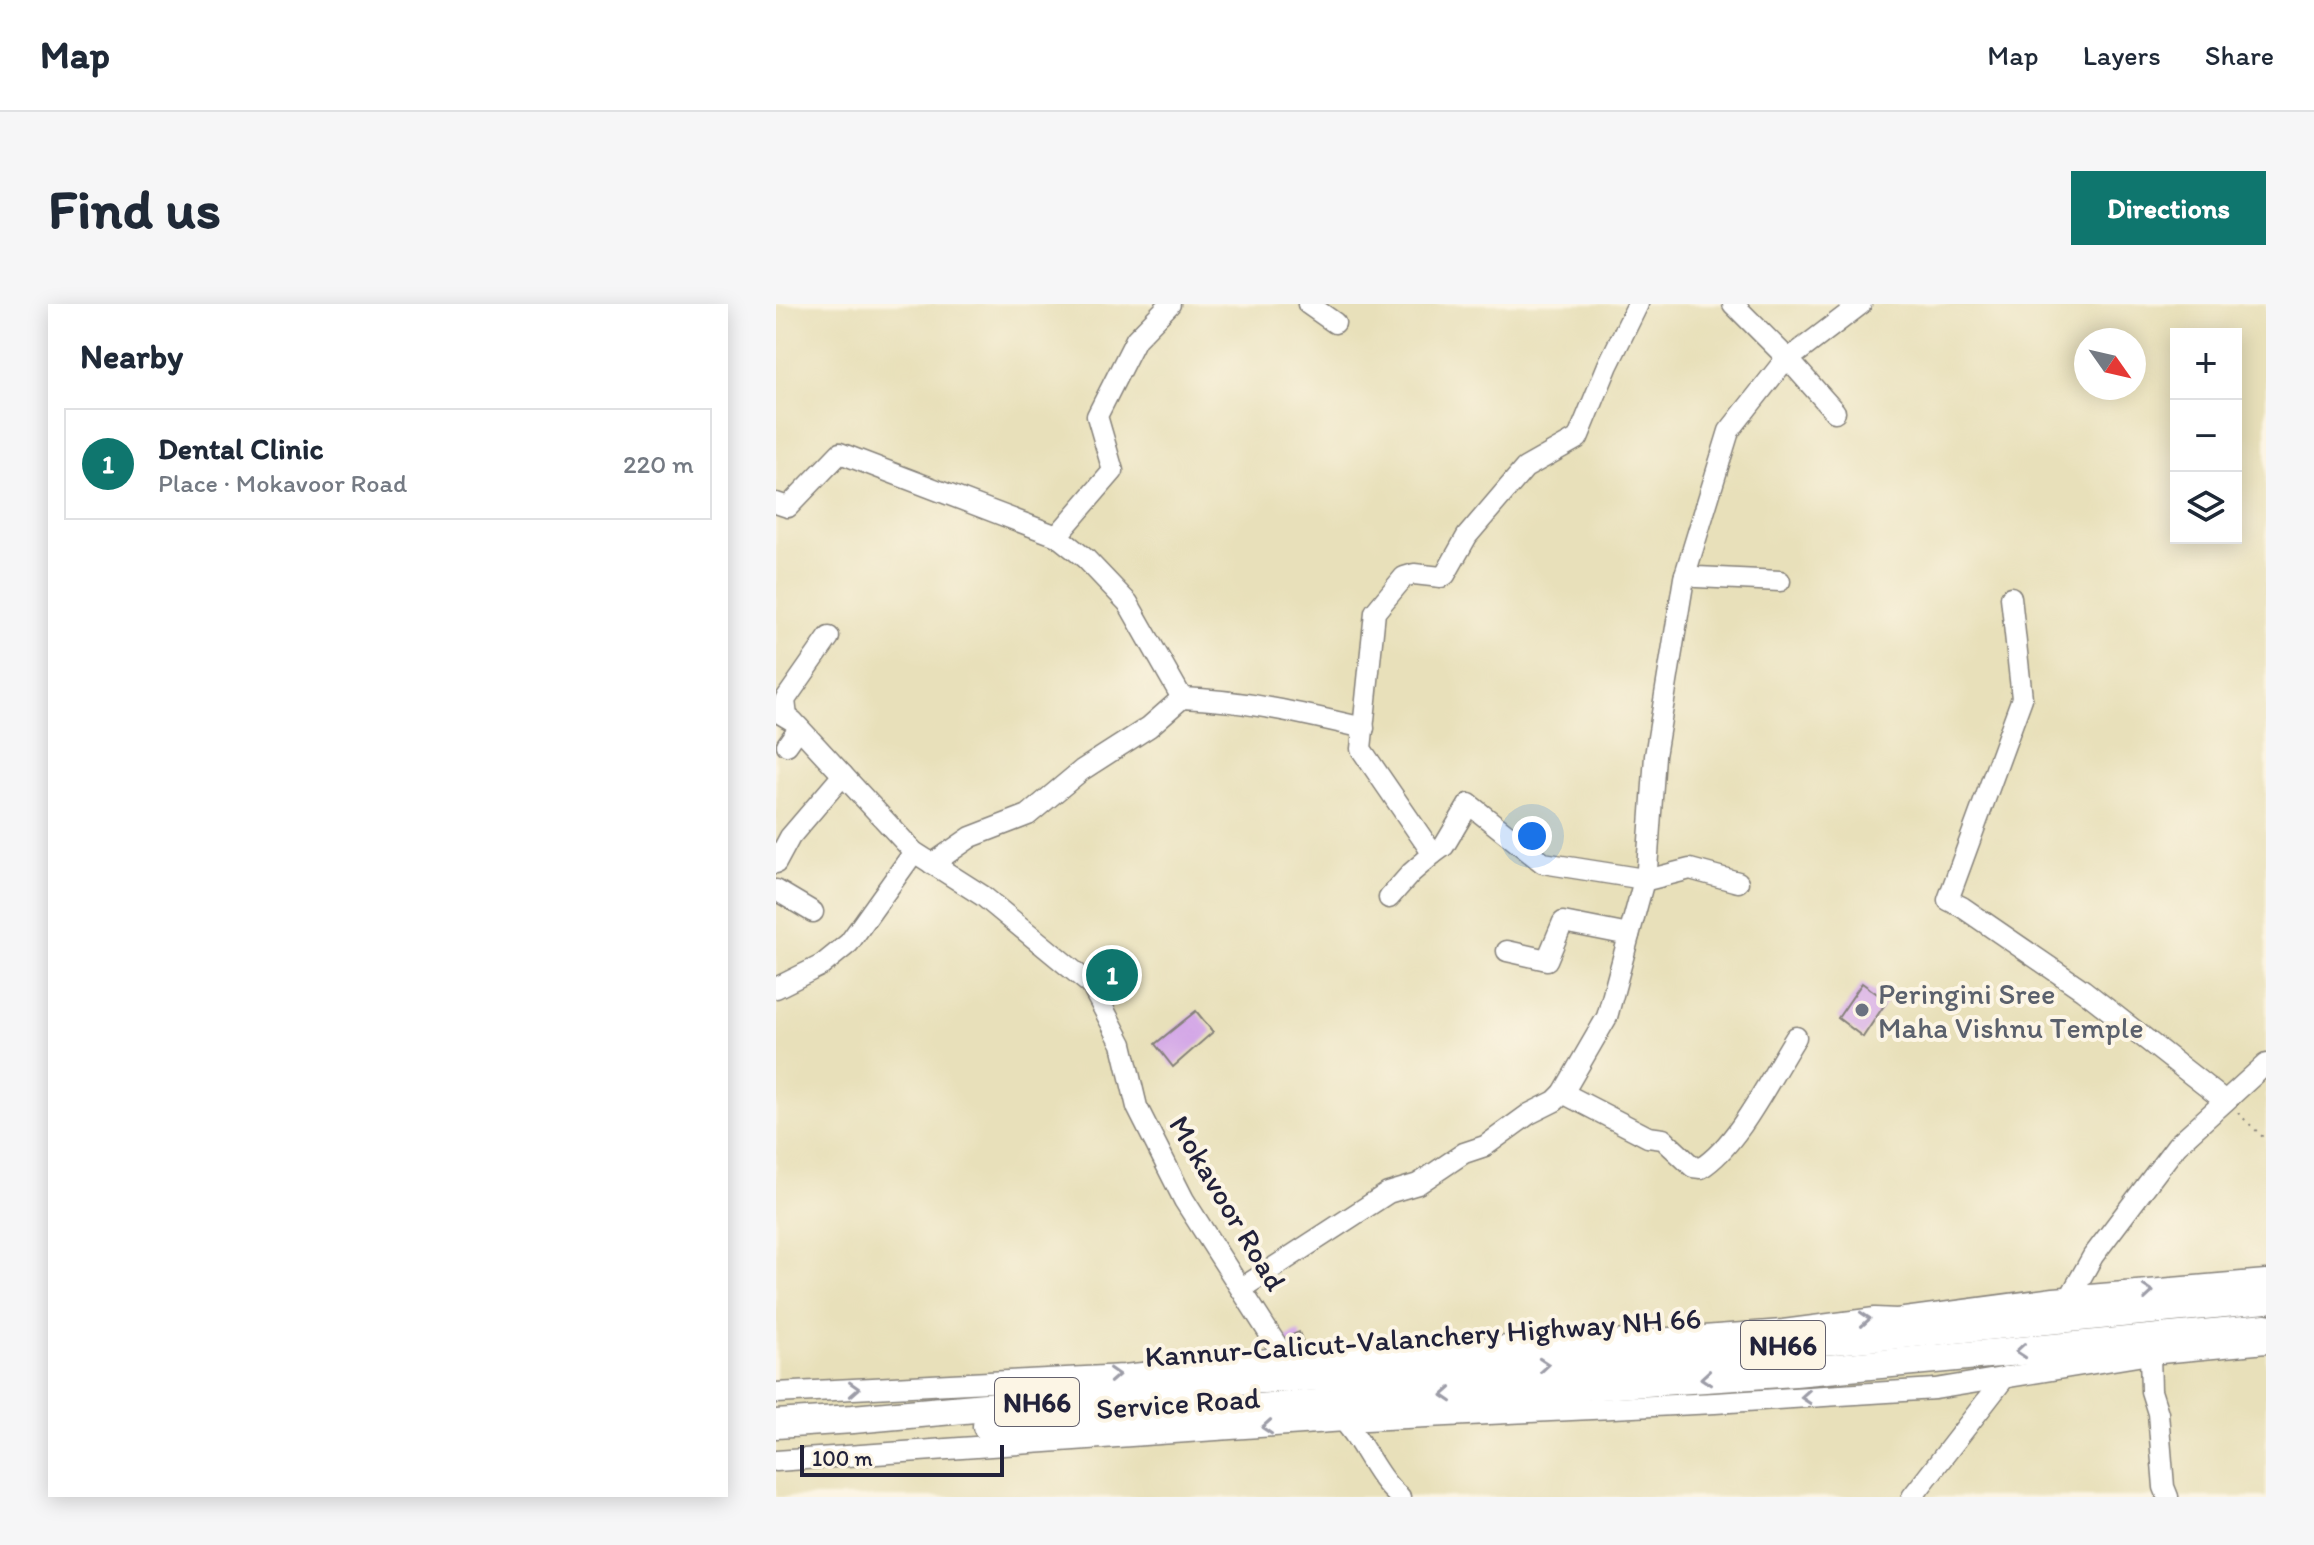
<!DOCTYPE html>
<html lang="en">
<head>
<meta charset="utf-8">
<style>
	body { margin:0; font-family:Itim,sans-serif; background:#f6f6f7; color:#1f2937 }
	.controls { position:absolute; right:24px; top:24px; display:grid; overflow:hidden; border-radius:0px; box-shadow:0 4px 20px #0003 }
	.controls button { width:72px; height:72px; display:grid; place-items:center; padding:0; border:0; border-bottom:2px solid #e0e1e3; background:#fff; color:#1f2937; font:40px sans-serif }
	.compass { position:absolute; left:1298px; top:24px; width:72px; height:72px; border-radius:50%; background:#fff; box-shadow:0 4px 20px #0003; rotate:124deg }
	.scale { position:absolute; left:24px; bottom:20px; width:204px; box-sizing:border-box; padding-left:8px; border:4px solid #22223b; border-top:0; font-size:22px; line-height:28px; white-space:nowrap; color:#22223b; -webkit-text-stroke:6px #fcf5e5; paint-order:stroke }
	.you { position:absolute; left:756px; top:532px; width:28px; height:28px; margin:-20px; border:6px solid #fff; border-radius:50%; background:#1a73e8; box-shadow:0 0 0 12px #1a73e833 }
	.badge { display:grid; place-items:center; width:52px; height:52px; border-radius:50%; background:#0f766e; color:#fff; font-size:26px; font-weight:700 }
	.pin { position:absolute; translate:-50% -50%; border:4px solid #fff; box-shadow:0 2px 8px #0006 }
	.list { margin:0; padding:0; list-style:none }
	h2 { display:flex; justify-content:space-between; align-items:center; height:104px; margin:0; padding:0 32px; font-size:34px }
	h2 small { font-size:26px; font-weight:400; color:#747a83 }
	.list li { display:grid; grid-template-columns:52px 1fr auto; gap:24px; align-items:center; box-sizing:border-box; height:112px; margin:0 16px 16px; padding:0 16px; border:2px solid #e0e1e3; border-radius:0px }
	.list b { display:block; font-size:30px; white-space:nowrap }
	.list p { margin:0; font-size:26px; white-space:nowrap; color:#747a83 }
	.list em { font-size:26px; font-style:normal; color:#747a83 }
	.icon { flex:none; width:44px; height:44px; fill:none; stroke:currentColor; stroke-width:2; stroke-linecap:round; stroke-linejoin:round }
	.map { position:relative; flex:none; width:1490px; height:1193px; overflow:hidden; border-radius:0px }
	header { display:flex; align-items:center; gap:48px; box-sizing:border-box; height:112px; padding:0 40px; background:#fff; border-bottom:2px solid #e0e1e3 }
	header strong { font-size:38px }
	nav { display:flex; gap:44px; margin-inline-start:auto; font-size:28px }
	.intro { display:flex; align-items:center; justify-content:space-between; box-sizing:border-box; height:192px; padding:0 48px }
	h1 { margin:0; font-size:56px }
	.button { padding:20px 36px; border-radius:0px; background:#0f766e; color:#fff; font-size:28px; font-weight:700 }
	main { display:flex; gap:48px; padding:0 48px }
	aside { flex:1; background:#fff; border-radius:0px; box-shadow:0 4px 20px #0003 }
	.map>svg:first-child { display:block }
</style>
</head>
<body>
<header>
<strong>Map</strong>
<nav><a>Map</a><a>Layers</a><a>Share</a></nav>
</header>
<div class="intro"><h1>Find us</h1><a class="button">Directions</a></div>
<main>
<aside>
<h2>Nearby<small></small></h2>
<ul class="list">
<li><span class="badge">1</span><div><b>Dental Clinic</b><p>Place · Mokavoor Road</p></div><em>220 m</em></li>
</ul>
</aside>
<div class="map">
<svg width="1490" height="1193" viewBox="0 0 1490 1193">
	<rect width="100%" height="100%" fill="#fcf5e5"/>
	<filter id="ink" filterUnits="userSpaceOnUse"><feTurbulence type="fractalNoise" baseFrequency=".0125" numOctaves="2"/><feDisplacementMap in="SourceGraphic" scale="16" xChannelSelector="R" yChannelSelector="G"/><feConvolveMatrix kernelMatrix="1 2 1 2 8 2 1 2 1" color-interpolation-filters="sRGB"/></filter>
	<filter id="wash" filterUnits="userSpaceOnUse"><feTurbulence type="fractalNoise" baseFrequency=".006" numOctaves="4" result="noise"/><feDisplacementMap in="SourceGraphic" scale="32" xChannelSelector="R" yChannelSelector="G"/><feGaussianBlur stdDeviation="1.8" result="paint"/><feColorMatrix in="noise" values="0 0 0 0 0 0 0 0 0 0 0 0 0 0 0 0 0 1.4 0 .05"/><feComposite in="paint" operator="in"/></filter>
	<g filter="url(#wash)">
		<rect width="100%" height="100%" fill="#e8e0ba"/>
		<g id="blocks">
			<!-- building -->
			<g fill="#d4a8e7">
				<path d="M 327,652 L 359,676 L 343,694 L 314,666 Z"/>
				<path d="M 1086,679 L 1111,697 L 1087,733 L 1062,714 Z"/>
				<path d="M 420,707 L 437,728 L 397,763 L 379,740 Z"/>
				<path d="M 523,1028 L 528,1041 L 515,1045 L 507,1035 Z"/>
			</g>
		</g>
	</g>
	<g filter="url(#ink)">
		<use href="#blocks" fill-opacity="0" stroke="#85817a" stroke-width="2"/>
		<g fill="none" stroke-linecap="round" stroke-linejoin="round">
			<defs>
				<g id="minor">
					<path d="M 532,0 L 559,19"/>
					<path d="M 862,0 L 832,61 L 802,134 L 749,164 L 691,232 L 669,271 L 665,273 L 638,270 L 628,273 L 599,308 L 585,445 L 657,550 L 668,542 L 693,500 L 767,559 L 868,575"/>
					<path d="M 957,0 L 1012,55 L 1059,108"/>
					<path d="M 0,199 L 12,203 L 64,149 L 281,232 L 337,167 L 321,112 L 360,35 L 394,0"/>
					<path d="M 281,232 L 310,255 L 352,299 L 406,394"/>
					<path d="M 909,270 L 921,273 L 1004,277"/>
					<path d="M 1235,293 L 1246,394 L 1172,596 L 1186,603 L 1307,686 L 1449,797"/>
					<path d="M 0,407 L 17,417 L 138,548 L 207,592 L 315,681 L 346,740 L 361,803 L 408,896 L 514,1062"/>
					<path d="M 11,413 L 9,396 L 53,333"/>
					<path d="M 11,441 L 23,424"/>
					<path d="M 0,559 L 14,533 L 67,471"/>
					<path d="M 156,560 L 195,533 L 252,511 L 306,466 L 373,423 L 406,394 C 467,396 528,410 588,424"/>
					<path d="M 867,577 L 914,565 L 962,578"/>
					<path d="M 0,586 L 37,608"/>
					<path d="M 613,594 L 635,569 L 657,550"/>
					<path d="M 731,647 L 771,656 L 787,618 L 853,631"/>
					<path d="M 0,684 L 46,661 L 73,639 L 138,548"/>
					<path d="M 787,789 L 872,833 L 887,835 L 917,863 L 925,864 C 963,840 995,772 1020,733"/>
					<path d="M 466,984 L 612,889 L 642,880 L 688,849 L 709,842 L 753,810 L 779,797 L 787,789 L 831,713 L 871,565 L 879,452 L 908,274 L 953,127 L 1005,61 L 1085,0"/>
					<path d="M 1286,998 L 1294,993 L 1317,952 L 1401,841 L 1490,760"/>
					<path d="M 1374,1050 L 1375,1087 L 1382,1109 L 1388,1183 L 1392,1193"/>
					<path d="M 0,1089 L 348,1071 L 509,1053 L 914,1033 L 1007,1026 L 1099,1014 L 1121,1015 L 1278,994 L 1490,976"/>
					<path d="M 561,1110 C 587,1134 597,1171 624,1193"/>
					<path d="M 0,1157 L 569,1117 L 939,1099 L 1159,1085 L 1374,1050 L 1490,1039"/>
					<path d="M 1136,1193 L 1229,1073"/>
				</g>
				<g id="highway">
					<path d="M 0,1120 L 77,1115 L 243,1100 L 464,1076 L 750,1063 L 1127,1030 L 1490,995"/>
					<path d="M 211,1122 L 1019,1068 L 1490,1024"/>
				</g>
			</defs>
			<!-- minor casing -->
			<use href="#minor" stroke="#85817a" stroke-width="23"/>
			<!-- highway casing -->
			<use href="#highway" stroke="#85817a" stroke-width="31"/>
			<!-- path -->
			<path stroke="#85817a" stroke-width="2" stroke-dasharray="2 6" stroke-linecap="butt" d="M 1462,809 L 1490,836"/>
			<!-- minor -->
			<use href="#minor" stroke="#fff" stroke-width="20"/>
			<!-- highway -->
			<use href="#highway" stroke="#fff" stroke-width="28"/>
		</g>
		<!-- one-way arrows -->
		<defs><path id="oneway-chevron" d="M-2-3.5L2.5 0L-2 3.5" fill="none" stroke-width="1.6" stroke-linecap="round" stroke-linejoin="round" transform="scale(2)"/></defs>
		<g stroke="#9c9ca7">
			<use href="#oneway-chevron" transform="translate(1372 988) rotate(-5)"/>
			<use href="#oneway-chevron" transform="translate(1089 1015) rotate(-4)"/>
			<use href="#oneway-chevron" transform="translate(1245 1047) rotate(175)"/>
			<use href="#oneway-chevron" transform="translate(768 1061) rotate(-5)"/>
			<use href="#oneway-chevron" transform="translate(338 1071) rotate(-3)"/>
			<use href="#oneway-chevron" transform="translate(930 1074) rotate(176)"/>
			<use href="#oneway-chevron" transform="translate(78 1085) rotate(-3)"/>
			<use href="#oneway-chevron" transform="translate(671 1091) rotate(176)"/>
			<use href="#oneway-chevron" transform="translate(1030 1093) rotate(176)"/>
			<use href="#oneway-chevron" transform="translate(491 1123) rotate(176)"/>
		</g>
	</g>
	<!-- markers -->
	<circle fill="#6b7280" stroke="#fcf5e5" stroke-width="3" cx="1086" cy="706" r="8"/>
	<g text-anchor="middle" dominant-baseline="central" stroke-width="8" stroke-linejoin="round" paint-order="stroke">
		<!-- shield labels -->
		<g fill="#fcf5e5" stroke="#63616e" stroke-width="2">
			<rect x="965" y="1017" width="84" height="48" rx="6"/>
			<rect x="219" y="1074" width="84" height="48" rx="6"/>
		</g>
		<g font-size="28" font-weight="bold" fill="#22223b">
			<text x="1007" y="1041">NH66</text>
			<text x="261" y="1098">NH66</text>
		</g>
		<!-- worship labels -->
		<g font-size="30" fill="#5b616d" stroke="#fcf5e5" text-anchor="start">
			<text x="1102" y="689">Peringini Sree<tspan x="1102" dy="34">Maha Vishnu Temple</tspan></text>
		</g>
		<!-- street labels -->
		<g font-size="30" fill="#22223b" stroke="#fcf5e5">
			<text transform="translate(452 899) rotate(59)">Mokavoor Road</text>
			<text transform="translate(647 1033) rotate(-4)">Kannur-Calicut-Valanchery Highway NH 66</text>
			<text transform="translate(402 1099) rotate(-4)">Service Road</text>
		</g>
	</g>
</svg>
<div class="controls">
<button>+</button>
<button>−</button>
<button><svg class="icon" aria-label="layers" viewBox="0 0 24 24"><path d="M12 4l9 5-9 5-9-5zM3 14l9 5 9-5"/></svg></button>
</div>
<svg class="compass" viewBox="-18 -18 36 36"><path d="M0-13l5 13h-10z" fill="#e53935"/><path d="M0 13l5-13h-10z" fill="#747a83"/></svg>
<div class="scale">100 m</div>
<div class="you"></div>
<div class="pin badge" style="left:336px;top:671px">1</div>
</div>
</main>
</body>
</html>
